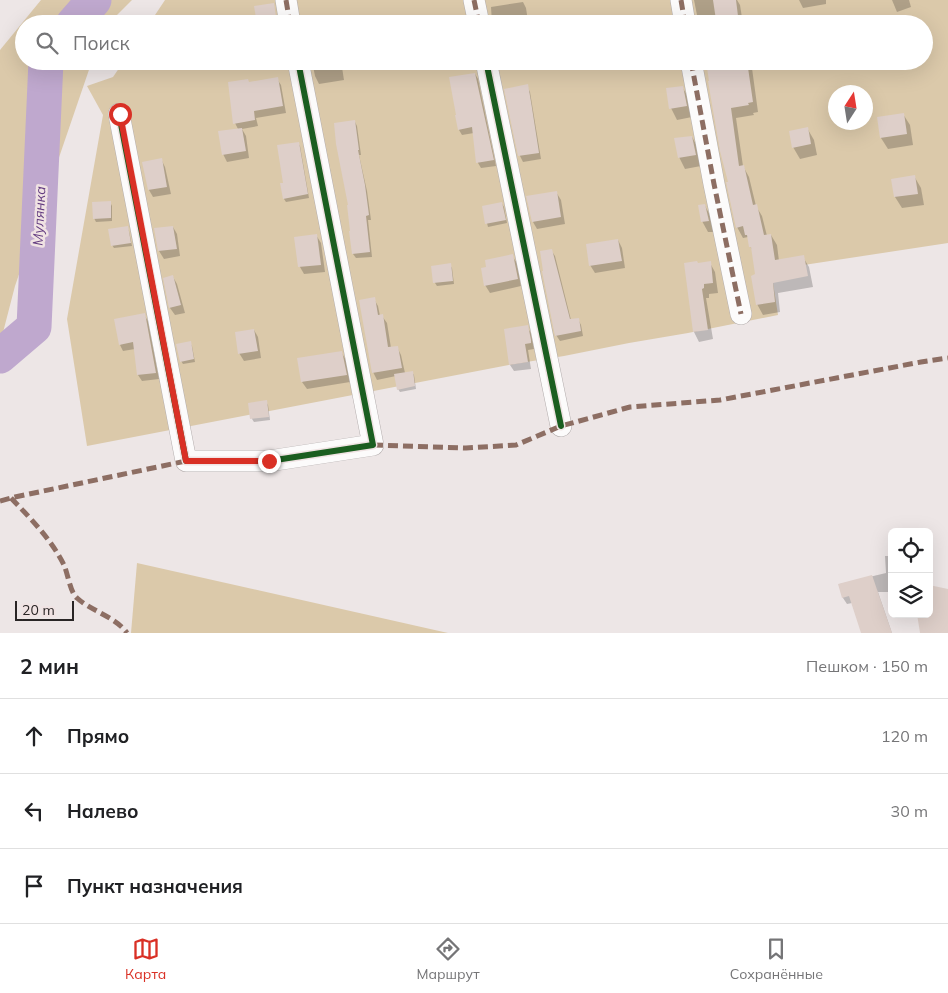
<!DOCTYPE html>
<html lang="ru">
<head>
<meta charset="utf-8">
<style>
	body { margin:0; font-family:Mulish,sans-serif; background:#f2f2f2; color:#202124 }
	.controls { position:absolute; right:15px; bottom:15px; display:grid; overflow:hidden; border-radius:8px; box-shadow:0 5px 20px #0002 }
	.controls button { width:45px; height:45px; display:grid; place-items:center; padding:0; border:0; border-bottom:1px solid #e0e0e0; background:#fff; color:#202124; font:25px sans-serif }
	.compass { position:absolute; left:828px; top:85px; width:45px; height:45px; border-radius:50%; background:#fff; box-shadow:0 5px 20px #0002; rotate:12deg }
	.scale { position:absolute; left:15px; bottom:12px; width:59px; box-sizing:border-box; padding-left:5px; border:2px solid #292525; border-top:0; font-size:14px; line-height:18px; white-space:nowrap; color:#292525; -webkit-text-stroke:4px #f0e3e3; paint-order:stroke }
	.stop { position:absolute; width:15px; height:15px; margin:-11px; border:4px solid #d93025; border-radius:50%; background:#fff }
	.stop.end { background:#d93025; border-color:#fff; box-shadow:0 1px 5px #0008 }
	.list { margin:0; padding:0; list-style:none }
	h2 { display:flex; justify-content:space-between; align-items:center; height:65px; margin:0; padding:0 20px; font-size:21px }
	h2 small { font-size:16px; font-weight:400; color:#757577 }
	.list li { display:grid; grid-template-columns:32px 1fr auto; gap:15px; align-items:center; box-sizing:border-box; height:75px; padding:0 20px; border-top:1px solid #e0e0e0 }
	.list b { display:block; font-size:19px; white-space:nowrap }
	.list em { font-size:16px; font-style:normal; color:#757577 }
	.icon { flex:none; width:28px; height:28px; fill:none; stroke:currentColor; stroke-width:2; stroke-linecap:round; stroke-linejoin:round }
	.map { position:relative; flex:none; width:948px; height:633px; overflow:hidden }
	.search { position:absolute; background:#fff; box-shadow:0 5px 20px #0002; left:15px; right:15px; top:15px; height:55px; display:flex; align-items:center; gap:12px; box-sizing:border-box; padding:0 18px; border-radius:28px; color:#757577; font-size:19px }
	.sheet { height:290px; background:#fff }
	nav { display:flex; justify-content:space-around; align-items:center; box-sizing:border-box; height:70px; border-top:1px solid #e0e0e0; background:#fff; font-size:14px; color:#757577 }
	nav a { display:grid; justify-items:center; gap:2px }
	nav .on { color:#d93025 }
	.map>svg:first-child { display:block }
</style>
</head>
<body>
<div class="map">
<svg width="948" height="633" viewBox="0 0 948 633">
	<rect width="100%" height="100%" fill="#ede6e6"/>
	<!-- green -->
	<g fill="#dbc9aa" fill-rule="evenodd">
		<path d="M 41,0 L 132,0 L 108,24 L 24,24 L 24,61 L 92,61 L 15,286 L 0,344 L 0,50 Z"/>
		<path d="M 165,0 L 948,0 L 948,243 L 771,270 L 778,315 L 688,333 L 629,343 L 564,356 L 514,364 L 87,446 L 67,319 L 103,115 L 87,86 L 113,77 L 124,61 L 924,61 L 924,24 L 149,24 ZM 836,92 L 866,92 L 866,122 L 836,122 Z"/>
		<path d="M 137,563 L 448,633 L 131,633 Z"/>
	</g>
	<!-- shadow -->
	<g fill="#0003">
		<path d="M 694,0 L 737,0 L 740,5 L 743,24 L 702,24 L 697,15 Z"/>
		<path d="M 799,0 L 826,0 L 826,4 L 803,8 Z"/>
		<path d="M 892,0 L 909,0 L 911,7 L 897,12 Z"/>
		<path d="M 523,2 L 526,8 L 528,21 L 515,24 L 492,24 L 491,7 Z"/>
		<path d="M 312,61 L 341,61 L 344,80 L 319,84 L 315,76 Z"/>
		<path d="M 501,61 L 521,61 L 521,63 L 503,66 Z"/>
		<path d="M 707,61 L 751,61 L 758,112 L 753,113 L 754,115 L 736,118 L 743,166 L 749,177 L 756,206 L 762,216 L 767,236 L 771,235 L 777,245 L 779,261 L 803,257 L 809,267 L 813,287 L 778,293 L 780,312 L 763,315 L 757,304 L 756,275 L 753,251 L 750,246 L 748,237 L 743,238 L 737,227 Z"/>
		<path d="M 475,74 L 478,79 L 496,166 L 481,168 L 478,163 L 474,133 L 462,135 L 459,130 Z"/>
		<path d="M 277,79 L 281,85 L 286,113 L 256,118 L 258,126 L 242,129 L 246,136 L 249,158 L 227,162 L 223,154 L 238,129 L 235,123 L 249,83 Z"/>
		<path d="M 527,86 L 530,92 L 541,159 L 523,162 L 520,156 L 506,90 Z"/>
		<path d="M 682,87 L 689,98 L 692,117 L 677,120 L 671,108 Z"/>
		<path d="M 903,114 L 910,125 L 913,145 L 888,149 L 881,138 L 878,118 Z"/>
		<path d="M 355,122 L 357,126 L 361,155 L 359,155 L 367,191 L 371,220 L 368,220 L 372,257 L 356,258 L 353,254 Z"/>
		<path d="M 807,128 L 814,140 L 817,155 L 800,159 L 793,147 Z"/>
		<path d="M 692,137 L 698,148 L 701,166 L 685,169 L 679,157 Z"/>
		<path d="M 298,143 L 300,146 L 309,198 L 286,202 L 284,199 L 281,184 L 284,184 Z"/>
		<path d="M 161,159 L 165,167 L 171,194 L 153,197 L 149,190 L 144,163 Z"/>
		<path d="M 914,176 L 921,188 L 924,205 L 902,208 L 895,197 L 893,180 Z"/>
		<path d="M 556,192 L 561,200 L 565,224 L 537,229 L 533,222 Z"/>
		<path d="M 110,202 L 112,206 L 112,221 L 96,222 L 94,218 Z"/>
		<path d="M 502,204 L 504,207 L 507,223 L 488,227 L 487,223 Z"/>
		<path d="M 705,206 L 711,217 L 714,232 L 708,232 L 702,221 Z"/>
		<path d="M 173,227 L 177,234 L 180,256 L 164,259 L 159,251 L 155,229 Z"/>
		<path d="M 127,228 L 129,231 L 132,246 L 114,248 L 112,245 Z"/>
		<path d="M 316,235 L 321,243 L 325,272 L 304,274 L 300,267 L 296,238 Z"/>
		<path d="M 618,240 L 622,248 L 625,268 L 595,273 L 590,265 Z"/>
		<path d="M 551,250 L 555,256 L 571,320 L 578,319 L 581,325 L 583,336 L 560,341 L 556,335 Z"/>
		<path d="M 512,256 L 517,263 L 521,286 L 490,293 L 485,285 Z"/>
		<path d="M 710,263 L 715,272 L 718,293 L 709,294 L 709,298 L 706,298 L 713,339 L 699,342 L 694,332 L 686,264 L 698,264 Z"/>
		<path d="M 450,265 L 452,268 L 454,284 L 437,286 L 435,283 L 432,267 Z"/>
		<path d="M 173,277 L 177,284 L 185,313 L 175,315 L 170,308 L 165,279 Z"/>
		<path d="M 374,299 L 378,306 L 380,316 L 382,316 L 387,323 L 391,348 L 397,347 L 401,355 L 405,373 L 412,372 L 414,375 L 416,389 L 400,392 L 398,389 L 396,376 L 377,380 L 373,372 Z"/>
		<path d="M 144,315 L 148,321 L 159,379 L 142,381 L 138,375 L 135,349 L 123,351 L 120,345 Z"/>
		<path d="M 527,327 L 531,333 L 534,349 L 528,350 L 531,369 L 514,371 L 510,365 Z"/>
		<path d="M 254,330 L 258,337 L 261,358 L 244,361 L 239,353 Z"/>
		<path d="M 190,343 L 192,346 L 195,362 L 183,364 L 181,361 Z"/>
		<path d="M 341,352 L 346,360 L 350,382 L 307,389 L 302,382 Z"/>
		<path d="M 266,402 L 268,405 L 270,420 L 254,422 L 252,419 L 249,404 Z"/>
		<path d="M 885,556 L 892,556 L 892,592 L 878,592 L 892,633 L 862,633 L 852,603 L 847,604 L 843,598 L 840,584 L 886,573 Z"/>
	</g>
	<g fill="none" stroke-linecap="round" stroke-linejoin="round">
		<!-- river -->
		<g stroke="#bfa8ce" stroke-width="35">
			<path d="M 73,24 L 94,0"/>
			<path d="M 0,356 L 34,327 L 46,61"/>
		</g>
	</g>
	<!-- building -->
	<g fill="#decfc9">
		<path d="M 713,0 L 736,0 L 738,16 L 716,20 Z"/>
		<path d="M 274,3 L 277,24 L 257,24 L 254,6 Z"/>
		<path d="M 706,61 L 747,61 L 753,102 L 748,103 L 749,105 L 731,108 L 739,166 L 744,165 L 753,205 L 757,204 L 764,235 L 771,234 L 775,260 L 804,255 L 808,276 L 773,283 L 775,302 L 756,305 L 751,276 L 755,274 L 751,247 L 749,247 L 747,235 L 745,235 L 743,226 L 736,228 L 726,182 L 728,182 L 720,151 L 708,81 L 709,81 Z"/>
		<path d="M 475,73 L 494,160 L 476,163 L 472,127 L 458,130 L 455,115 L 456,115 L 449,77 Z"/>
		<path d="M 278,77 L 283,106 L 254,111 L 255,120 L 233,124 L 228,82 L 248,79 L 249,82 Z"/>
		<path d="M 528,84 L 532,108 L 539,153 L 518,156 L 504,89 Z"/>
		<path d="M 683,86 L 687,106 L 669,109 L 666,88 Z"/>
		<path d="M 904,113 L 907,134 L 880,138 L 877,117 Z"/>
		<path d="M 355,120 L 359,150 L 358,150 L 365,185 L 369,215 L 366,216 L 370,252 L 352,254 L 349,231 L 350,231 L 347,205 L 348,205 L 336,144 L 334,123 Z"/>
		<path d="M 808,127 L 811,144 L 792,148 L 789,131 Z"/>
		<path d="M 242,128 L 246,151 L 222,155 L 218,131 Z"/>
		<path d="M 692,136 L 696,155 L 678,158 L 674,138 Z"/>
		<path d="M 299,142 L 308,194 L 283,199 L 280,183 L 283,183 L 277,145 Z"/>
		<path d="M 162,158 L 167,187 L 148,190 L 142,162 Z"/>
		<path d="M 915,175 L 918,194 L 894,197 L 891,179 Z"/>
		<path d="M 557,191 L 561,217 L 532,222 L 526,196 Z"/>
		<path d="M 111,201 L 111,218 L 93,219 L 92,202 Z"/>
		<path d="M 502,202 L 506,220 L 485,224 L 482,206 Z"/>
		<path d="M 705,204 L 709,221 L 701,222 L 698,205 Z"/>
		<path d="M 128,226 L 131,243 L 111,246 L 108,229 Z"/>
		<path d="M 173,226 L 177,249 L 158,251 L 154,228 Z"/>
		<path d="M 317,234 L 321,265 L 298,267 L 294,237 Z"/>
		<path d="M 618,239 L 622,261 L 589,266 L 586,244 Z"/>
		<path d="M 552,249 L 570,319 L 579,318 L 581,331 L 555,336 L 542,271 L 543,271 L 540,251 Z"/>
		<path d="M 513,254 L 518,279 L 484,286 L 481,268 L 486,267 L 485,260 Z"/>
		<path d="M 697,261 L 698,263 L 711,261 L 713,283 L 704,284 L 704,288 L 702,289 L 708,330 L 693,332 L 684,263 Z"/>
		<path d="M 451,263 L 453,281 L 433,283 L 431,266 Z"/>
		<path d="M 173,275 L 181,305 L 169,308 L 163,278 Z"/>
		<path d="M 375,297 L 378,315 L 383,314 L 388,347 L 398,346 L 402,368 L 372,373 L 359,300 Z"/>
		<path d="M 145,313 L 156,373 L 137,375 L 133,342 L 119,345 L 114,319 Z"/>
		<path d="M 528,325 L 531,340 L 531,343 L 525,344 L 528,362 L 509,365 L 504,329 Z"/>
		<path d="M 254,329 L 258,351 L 238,354 L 235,332 Z"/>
		<path d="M 191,341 L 194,359 L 180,362 L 176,344 Z"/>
		<path d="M 342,351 L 347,375 L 301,382 L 297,358 Z"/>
		<path d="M 413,371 L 415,386 L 397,390 L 394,374 Z"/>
		<path d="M 267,400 L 269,417 L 250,419 L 248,403 Z"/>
		<path d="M 872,575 L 892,633 L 861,633 L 849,596 L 842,598 L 838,584 Z"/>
		<path d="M 929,585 L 948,589 L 948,633 L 920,633 L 917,614 L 929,614 Z"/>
	</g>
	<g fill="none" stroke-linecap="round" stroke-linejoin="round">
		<defs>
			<g id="minor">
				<path d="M 286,0 L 290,24"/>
				<path d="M 474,0 L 479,24"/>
				<path d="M 681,0 L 685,24"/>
				<path d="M 486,61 L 561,426"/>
				<path d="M 691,61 L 714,184 L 741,314"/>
				<path d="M 119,114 L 186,461 L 269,461 L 373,445 L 298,61"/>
			</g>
		</defs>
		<!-- minor casing -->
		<use href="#minor" stroke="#b3adad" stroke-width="22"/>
		<!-- minor -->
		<use href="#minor" stroke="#fcfbfb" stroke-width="21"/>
		<!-- quiet -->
		<g stroke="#8d6e63" stroke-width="5" stroke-dasharray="10 5" stroke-linecap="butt">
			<path d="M 286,0 L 290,24"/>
			<path d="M 474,0 L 479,24"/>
			<path d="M 681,0 L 685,24"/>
			<path d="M 691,61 L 714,184 L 741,314"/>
			<path d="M 373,445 L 466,448 L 516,445 L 561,426 L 630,407 L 720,400 L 921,362 L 948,358"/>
			<path d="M 11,498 C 31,519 51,539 64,565 C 68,574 70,592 77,598 C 91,611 116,617 127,633"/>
			<path d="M 0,501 L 15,497 L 186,461"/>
		</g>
		<defs>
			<g id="cycleway">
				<path d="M 486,61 L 561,426"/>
				<path d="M 119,114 L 186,461 L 269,461 L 373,445 L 298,61"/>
			</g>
		</defs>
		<!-- cycleway casing -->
		<use href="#cycleway" stroke="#f0e3e3" stroke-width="9"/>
		<!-- cycleway -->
		<use href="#cycleway" stroke="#1b5e20" stroke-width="6"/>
	</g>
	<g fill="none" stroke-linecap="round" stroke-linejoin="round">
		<!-- route -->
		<path stroke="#d93025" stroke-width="6" d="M 120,114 L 186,461 L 269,461"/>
	</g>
	<g text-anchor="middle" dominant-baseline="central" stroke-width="5" stroke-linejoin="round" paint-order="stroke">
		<!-- water labels -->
		<g font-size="14" font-style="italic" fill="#633c80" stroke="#f0e3e3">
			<text transform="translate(39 216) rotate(-87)">Мулянка</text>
		</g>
	</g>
</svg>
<div class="controls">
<button><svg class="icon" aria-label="locate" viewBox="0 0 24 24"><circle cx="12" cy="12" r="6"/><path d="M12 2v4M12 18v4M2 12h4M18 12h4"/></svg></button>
<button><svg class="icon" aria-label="layers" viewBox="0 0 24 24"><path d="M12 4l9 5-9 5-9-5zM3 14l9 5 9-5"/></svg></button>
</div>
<svg class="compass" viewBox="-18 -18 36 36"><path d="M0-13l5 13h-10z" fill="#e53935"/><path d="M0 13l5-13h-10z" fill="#757577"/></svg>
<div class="scale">20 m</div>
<div class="stop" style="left:120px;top:114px"></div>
<div class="stop end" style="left:269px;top:461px"></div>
<div class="search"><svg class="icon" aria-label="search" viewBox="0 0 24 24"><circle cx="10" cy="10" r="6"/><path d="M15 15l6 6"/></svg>Поиск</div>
</div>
<section class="sheet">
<h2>2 мин<small>Пешком · 150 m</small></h2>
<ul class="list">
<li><svg class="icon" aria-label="ahead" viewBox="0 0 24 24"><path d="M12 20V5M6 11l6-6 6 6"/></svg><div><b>Прямо</b></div><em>120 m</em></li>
<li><svg class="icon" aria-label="left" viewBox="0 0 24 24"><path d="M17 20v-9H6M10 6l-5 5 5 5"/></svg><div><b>Налево</b></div><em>30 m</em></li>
<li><svg class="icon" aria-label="arrive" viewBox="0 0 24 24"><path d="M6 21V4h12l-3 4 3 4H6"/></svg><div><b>Пункт назначения</b></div></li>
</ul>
</section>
<nav>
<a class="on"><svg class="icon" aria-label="map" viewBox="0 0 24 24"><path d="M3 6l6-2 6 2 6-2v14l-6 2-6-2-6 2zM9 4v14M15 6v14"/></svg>Карта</a>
<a><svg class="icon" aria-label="directions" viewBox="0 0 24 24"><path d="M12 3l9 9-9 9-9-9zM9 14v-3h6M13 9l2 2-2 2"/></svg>Маршрут</a>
<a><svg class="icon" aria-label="saved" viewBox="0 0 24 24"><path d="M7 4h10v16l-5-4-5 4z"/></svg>Сохранённые</a>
</nav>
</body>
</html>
